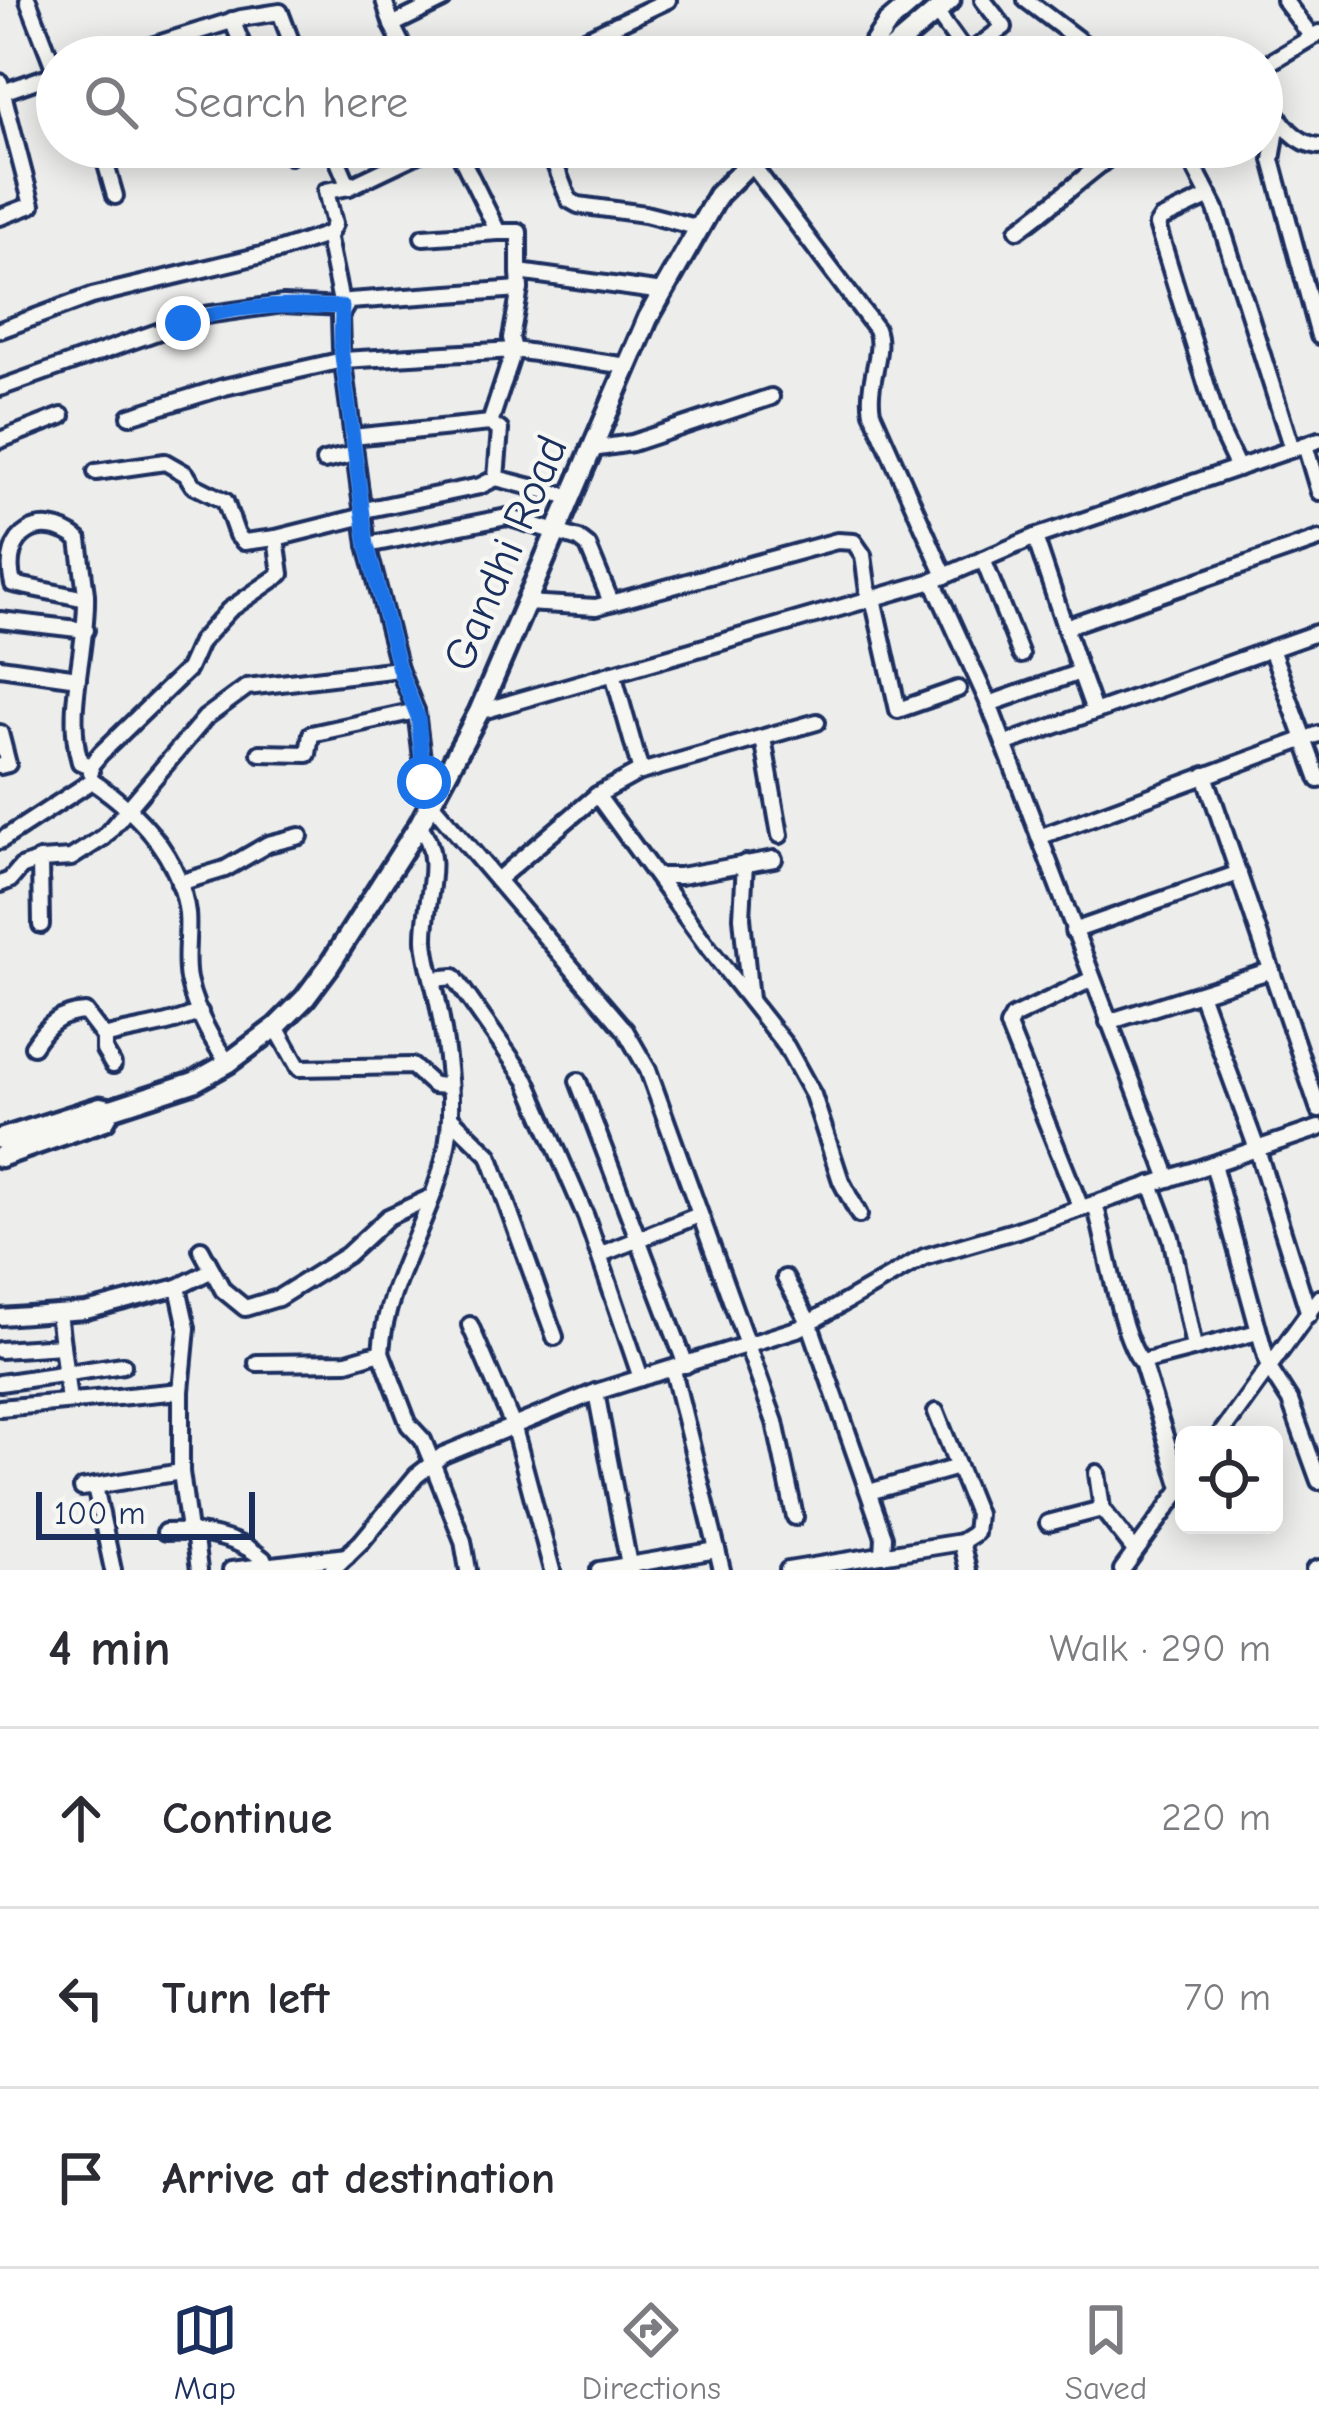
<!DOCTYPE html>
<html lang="en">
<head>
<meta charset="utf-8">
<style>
	body { margin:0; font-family:"Comic Neue",sans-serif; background:#f2f2f3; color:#2b2b33 }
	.controls { position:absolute; right:36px; bottom:36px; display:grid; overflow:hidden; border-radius:18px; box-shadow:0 6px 30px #0003 }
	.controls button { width:108px; height:108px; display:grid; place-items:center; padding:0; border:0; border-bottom:3px solid #e1e1e2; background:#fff; color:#2b2b33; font:60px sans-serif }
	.scale { position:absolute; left:36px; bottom:30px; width:219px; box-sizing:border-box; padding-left:12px; border:6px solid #1b2f5e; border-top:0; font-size:33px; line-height:42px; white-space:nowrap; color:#1b2f5e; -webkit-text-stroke:9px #f6f6f2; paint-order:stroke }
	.stop { position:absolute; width:36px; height:36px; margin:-27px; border:9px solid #1a73e8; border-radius:50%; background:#fff }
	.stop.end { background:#1a73e8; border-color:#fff; box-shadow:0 3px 12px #0008 }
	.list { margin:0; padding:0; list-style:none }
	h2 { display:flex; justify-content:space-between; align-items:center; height:156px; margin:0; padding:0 48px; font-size:51px }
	h2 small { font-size:39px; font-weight:400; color:#7c7c81 }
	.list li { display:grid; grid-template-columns:78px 1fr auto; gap:36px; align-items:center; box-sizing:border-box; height:180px; padding:0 48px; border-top:3px solid #e1e1e2 }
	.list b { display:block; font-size:45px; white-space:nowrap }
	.list em { font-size:39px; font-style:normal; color:#7c7c81 }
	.icon { flex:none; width:66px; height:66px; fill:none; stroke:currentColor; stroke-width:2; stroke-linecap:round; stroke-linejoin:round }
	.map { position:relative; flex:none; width:1319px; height:1570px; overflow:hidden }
	.search { position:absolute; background:#fff; box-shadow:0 6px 30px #0003; left:36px; right:36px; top:36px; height:132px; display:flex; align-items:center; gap:30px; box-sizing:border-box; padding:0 42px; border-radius:66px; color:#7c7c81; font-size:45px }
	.sheet { height:696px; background:#fff }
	nav { display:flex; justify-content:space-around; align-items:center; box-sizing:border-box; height:168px; border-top:3px solid #e1e1e2; background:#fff; font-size:33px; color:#7c7c81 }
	nav a { display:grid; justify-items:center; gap:6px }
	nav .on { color:#1b2f5e }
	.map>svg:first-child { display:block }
</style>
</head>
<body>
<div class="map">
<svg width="1319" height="1570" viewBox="0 0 1319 1570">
	<rect width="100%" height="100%" fill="#edeeec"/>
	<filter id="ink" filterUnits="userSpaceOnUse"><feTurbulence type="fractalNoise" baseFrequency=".00833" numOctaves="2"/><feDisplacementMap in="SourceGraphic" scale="24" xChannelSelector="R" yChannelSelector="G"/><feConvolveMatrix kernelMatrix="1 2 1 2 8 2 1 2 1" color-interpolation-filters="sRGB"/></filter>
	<g filter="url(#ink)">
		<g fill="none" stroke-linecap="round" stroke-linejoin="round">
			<defs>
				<g id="street">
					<path d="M 28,0 L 56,73"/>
					<path d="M 384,0 L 392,25"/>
					<path d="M 1026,0 L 1101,57"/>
					<path d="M 1284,0 L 1312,37"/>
					<path d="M 936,12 L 967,55 L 1004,27 L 983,0"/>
					<path d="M 232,20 L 247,57"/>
					<path d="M 116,57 L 241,18 L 280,12 L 297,57"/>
					<path d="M 408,57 L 392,25 L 443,0"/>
					<path d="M 547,57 L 668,0"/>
					<path d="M 1262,67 L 1319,33"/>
					<path d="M 0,82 L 32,205 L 0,217"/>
					<path d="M 0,93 L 57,73"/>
					<path d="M 1262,94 C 1277,115 1291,143 1319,146"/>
					<path d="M 1279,117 L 1272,160 L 1319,336"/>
					<path d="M 101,147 L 115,196"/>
					<path d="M 286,147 L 290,156"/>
					<path d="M 332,147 L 349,187 L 433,147"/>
					<path d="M 456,147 L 498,232 L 519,232 L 519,272"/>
					<path d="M 548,147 L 569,200 L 578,205 L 645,214 L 700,228"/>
					<path d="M 734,147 L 750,162 L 876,329 C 885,352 866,383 872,412 L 945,576"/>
					<path d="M 1184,147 L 1216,209 L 1292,449"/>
					<path d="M 1210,196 L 1161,219 L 1157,225 L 1221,432 L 1238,468"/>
					<path d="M 1018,230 C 1055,204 1086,173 1124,147"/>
					<path d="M 423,237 L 498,232"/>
					<path d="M 520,289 L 519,272 L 663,292"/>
					<path d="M 0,330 L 92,296 L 278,251 L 329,234 L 334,224 L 326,191 L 349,187"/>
					<path d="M 0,388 L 205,315 L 283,304 L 342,307 L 327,234"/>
					<path d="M 130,416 L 224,387 L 343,360 L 514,350 L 490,423"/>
					<path d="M 352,437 L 490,423 L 500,430 L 496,478 L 571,497"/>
					<path d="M 0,440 L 62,416"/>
					<path d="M 1305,445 L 1319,492"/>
					<path d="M 592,449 L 632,443 L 771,397"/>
					<path d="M 324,461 L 355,454"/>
					<path d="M 96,472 L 165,462 L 186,474 L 193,485 L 225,501 L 237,535 L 244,542 L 276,538"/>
					<path d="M 364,510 L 480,486 L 496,478"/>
					<path d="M 1035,537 L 1065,627"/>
					<path d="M 367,545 L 341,348 L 340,316 L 349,301 L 520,289 L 511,338 L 514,350 L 628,366"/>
					<path d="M 983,559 L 1021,655"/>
					<path d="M 933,581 L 989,704 L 1169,1179"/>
					<path d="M 873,598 L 898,710 L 958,689"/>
					<path d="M 86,599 L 13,584 C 0,532 43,511 79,540 L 86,594 C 88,649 64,708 80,762 L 90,766"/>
					<path d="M 526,603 L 596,607 L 837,541 L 854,542 L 863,555 L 869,599"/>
					<path d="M 0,620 L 86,630"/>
					<path d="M 1271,649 L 1319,780"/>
					<path d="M 0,667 L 78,678"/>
					<path d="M 1080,672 L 1094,711"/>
					<path d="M 613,673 L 641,772"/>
					<path d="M 989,704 L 1080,672 L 1065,627 L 1319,539"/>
					<path d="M 416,711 L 425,782 L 435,796"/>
					<path d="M 479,712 L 933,581 L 1035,537 L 1319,440"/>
					<path d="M 0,733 L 8,764 L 0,766"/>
					<path d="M 763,738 L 780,835"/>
					<path d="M 1004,744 L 1319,632"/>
					<path d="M 260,753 L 308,754 L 311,734 L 416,711 L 399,669 L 367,545 L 507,517 L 579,539 L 588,546 L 611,602"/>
					<path d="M 91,772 L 90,766 L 101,753 L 188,669 L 200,642 L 229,610 L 281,574 L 276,538 L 364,516"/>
					<path d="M 1205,775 L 1319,1110"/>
					<path d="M 597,795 L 710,950 L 786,1046 L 813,1095 L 841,1181 L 859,1215"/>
					<path d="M 431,803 L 625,1030 L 648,1070 L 775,1422 L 795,1517"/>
					<path d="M 1039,837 L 1319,734"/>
					<path d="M 0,841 L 92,781 C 138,812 180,856 187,913 C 189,935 184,957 188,979 C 194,1008 211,1039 228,1063"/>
					<path d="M 745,863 L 742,917 L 750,1000"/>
					<path d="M 659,876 L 680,876 L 774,859"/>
					<path d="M 497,880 L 597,795 L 637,773 L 817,722"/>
					<path d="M 179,883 L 225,869 L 268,844 L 300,836"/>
					<path d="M 0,884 L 10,880 L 21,867 L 40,860"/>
					<path d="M 41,925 L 40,860 L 71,858 L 104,837 L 205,718 L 247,687 L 399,669"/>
					<path d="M 1073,931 L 1239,873"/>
					<path d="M 433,979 L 454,977 L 527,1081 L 586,1217 L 641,1378"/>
					<path d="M 1200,993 L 1257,1149 L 1309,1314"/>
					<path d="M 1108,1022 L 1272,970"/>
					<path d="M 276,1027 L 299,1068 L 412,1066 L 433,1085 L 447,1086"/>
					<path d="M 104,1037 L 104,1050 L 113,1065"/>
					<path d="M 33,1046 C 46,1026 60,1013 85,1012 L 104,1037 C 137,1028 168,1026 200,1012"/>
					<path d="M 578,1081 L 686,1365"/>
					<path d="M 450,1117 L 489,1155 L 555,1337"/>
					<path d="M 1213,1164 L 1269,1368 L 1290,1401 L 1319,1481"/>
					<path d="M 1151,1184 L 1171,1237 L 1194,1347"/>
					<path d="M 1095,1204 C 1106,1241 1120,1338 1142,1362"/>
					<path d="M 1081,1208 L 1008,1026 L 1013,1017 L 1092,979"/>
					<path d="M 201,1249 L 223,1290 L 245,1308 L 278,1298 L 347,1255 L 388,1217 L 429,1198"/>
					<path d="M 599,1255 L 699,1215"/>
					<path d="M 785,1278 L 809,1322 L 884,1537 L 883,1555"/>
					<path d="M 178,1287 L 212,1270"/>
					<path d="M 58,1313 L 69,1401"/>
					<path d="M 0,1317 L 86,1311 L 178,1287 L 187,1328 L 181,1391 L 181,1472"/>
					<path d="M 470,1325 L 514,1428 L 552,1570"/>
					<path d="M 0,1350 L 62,1346"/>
					<path d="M 381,1352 L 409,1425 L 423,1440 L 432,1462 L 463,1541 L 468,1570"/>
					<path d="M 257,1363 L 347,1362 L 381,1352 C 386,1275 441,1208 449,1132 C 453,1091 446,1043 438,1003 C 434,982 426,961 425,940 C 424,899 446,859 419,825"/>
					<path d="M 673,1370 L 722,1570"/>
					<path d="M 0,1383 L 123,1365"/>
					<path d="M 596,1392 L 630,1570"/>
					<path d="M 0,1408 L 181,1391"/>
					<path d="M 1220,1435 L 1319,1298"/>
					<path d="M 1097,1473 L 1102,1509"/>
					<path d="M 95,1486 L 113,1570"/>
					<path d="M 82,1488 L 181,1472 L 189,1531"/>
					<path d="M 1181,1488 L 1142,1362 L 1258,1332"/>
					<path d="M 876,1490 L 958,1467"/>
					<path d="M 1048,1523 L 1102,1509 L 1135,1551"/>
					<path d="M 165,1532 C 200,1530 246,1538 269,1565"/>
					<path d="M 194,1532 L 199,1570"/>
					<path d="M 961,1542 L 968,1570"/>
					<path d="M 231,1570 L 347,1556"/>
					<path d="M 332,1570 L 362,1541 L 416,1476 L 443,1455 L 596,1392 L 800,1328 L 924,1257 L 1017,1230 L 1319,1128"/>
					<path d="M 599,1570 L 717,1550"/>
					<path d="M 788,1570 L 961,1542 L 975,1533 L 977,1514 L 936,1412"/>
					<path d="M 1122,1570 L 1184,1485"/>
					<path d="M 1314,1570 L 1319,1568"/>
				</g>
				<g id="secondary">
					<path d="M 865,57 L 888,23 L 915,0"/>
					<path d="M 871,57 L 890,51 L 950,0"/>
					<path d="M 0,1139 L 100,1107 L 111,1109"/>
					<path d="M 0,1157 L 105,1120 L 111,1109 L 194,1082 L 228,1063 L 276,1027 L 305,998 L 329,966 L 419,825 L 479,712 L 648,318 L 718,195 L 766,147"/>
				</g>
			</defs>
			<!-- street casing -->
			<use href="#street" stroke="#1b2f5e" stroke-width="22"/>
			<!-- secondary casing -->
			<use href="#secondary" stroke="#1b2f5e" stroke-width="27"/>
			<!-- street -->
			<use href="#street" stroke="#f6f6f2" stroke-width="14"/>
			<!-- secondary -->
			<use href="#secondary" stroke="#f6f6f2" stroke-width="18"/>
		</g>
	</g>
	<g fill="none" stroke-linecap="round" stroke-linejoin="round" filter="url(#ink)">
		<!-- route -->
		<path stroke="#1a73e8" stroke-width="15" d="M 183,323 C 235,304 288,305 342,307 L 341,348 L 367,545 L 399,669 L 418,717 L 424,782"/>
	</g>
	<g text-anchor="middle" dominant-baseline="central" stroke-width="9" stroke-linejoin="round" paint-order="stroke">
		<!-- street labels -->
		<g font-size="45" fill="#1b2f5e" stroke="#f6f6f2">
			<text transform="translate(505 553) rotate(-67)">Gandhi Road</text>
		</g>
	</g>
</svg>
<div class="controls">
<button><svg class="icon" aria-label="locate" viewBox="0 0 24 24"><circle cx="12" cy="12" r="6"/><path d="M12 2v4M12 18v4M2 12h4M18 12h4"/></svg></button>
</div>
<div class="scale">100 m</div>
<div class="stop" style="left:424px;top:782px"></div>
<div class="stop end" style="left:183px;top:323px"></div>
<div class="search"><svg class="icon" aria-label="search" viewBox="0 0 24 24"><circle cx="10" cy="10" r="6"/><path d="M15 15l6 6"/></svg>Search here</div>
</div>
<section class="sheet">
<h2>4 min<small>Walk · 290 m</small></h2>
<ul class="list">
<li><svg class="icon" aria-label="ahead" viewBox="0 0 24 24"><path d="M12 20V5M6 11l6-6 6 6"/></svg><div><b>Continue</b></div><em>220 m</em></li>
<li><svg class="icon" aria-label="left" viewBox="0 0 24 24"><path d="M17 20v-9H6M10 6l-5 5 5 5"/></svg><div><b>Turn left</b></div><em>70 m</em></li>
<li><svg class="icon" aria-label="arrive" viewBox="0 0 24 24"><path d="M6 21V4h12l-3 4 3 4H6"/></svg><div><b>Arrive at destination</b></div></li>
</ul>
</section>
<nav>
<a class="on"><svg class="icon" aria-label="map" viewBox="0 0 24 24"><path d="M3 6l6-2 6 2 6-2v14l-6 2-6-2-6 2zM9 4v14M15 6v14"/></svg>Map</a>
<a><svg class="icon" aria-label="directions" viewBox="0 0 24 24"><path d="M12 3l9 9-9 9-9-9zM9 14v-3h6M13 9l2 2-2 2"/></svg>Directions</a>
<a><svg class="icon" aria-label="saved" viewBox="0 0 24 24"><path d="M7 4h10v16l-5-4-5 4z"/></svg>Saved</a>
</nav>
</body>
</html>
